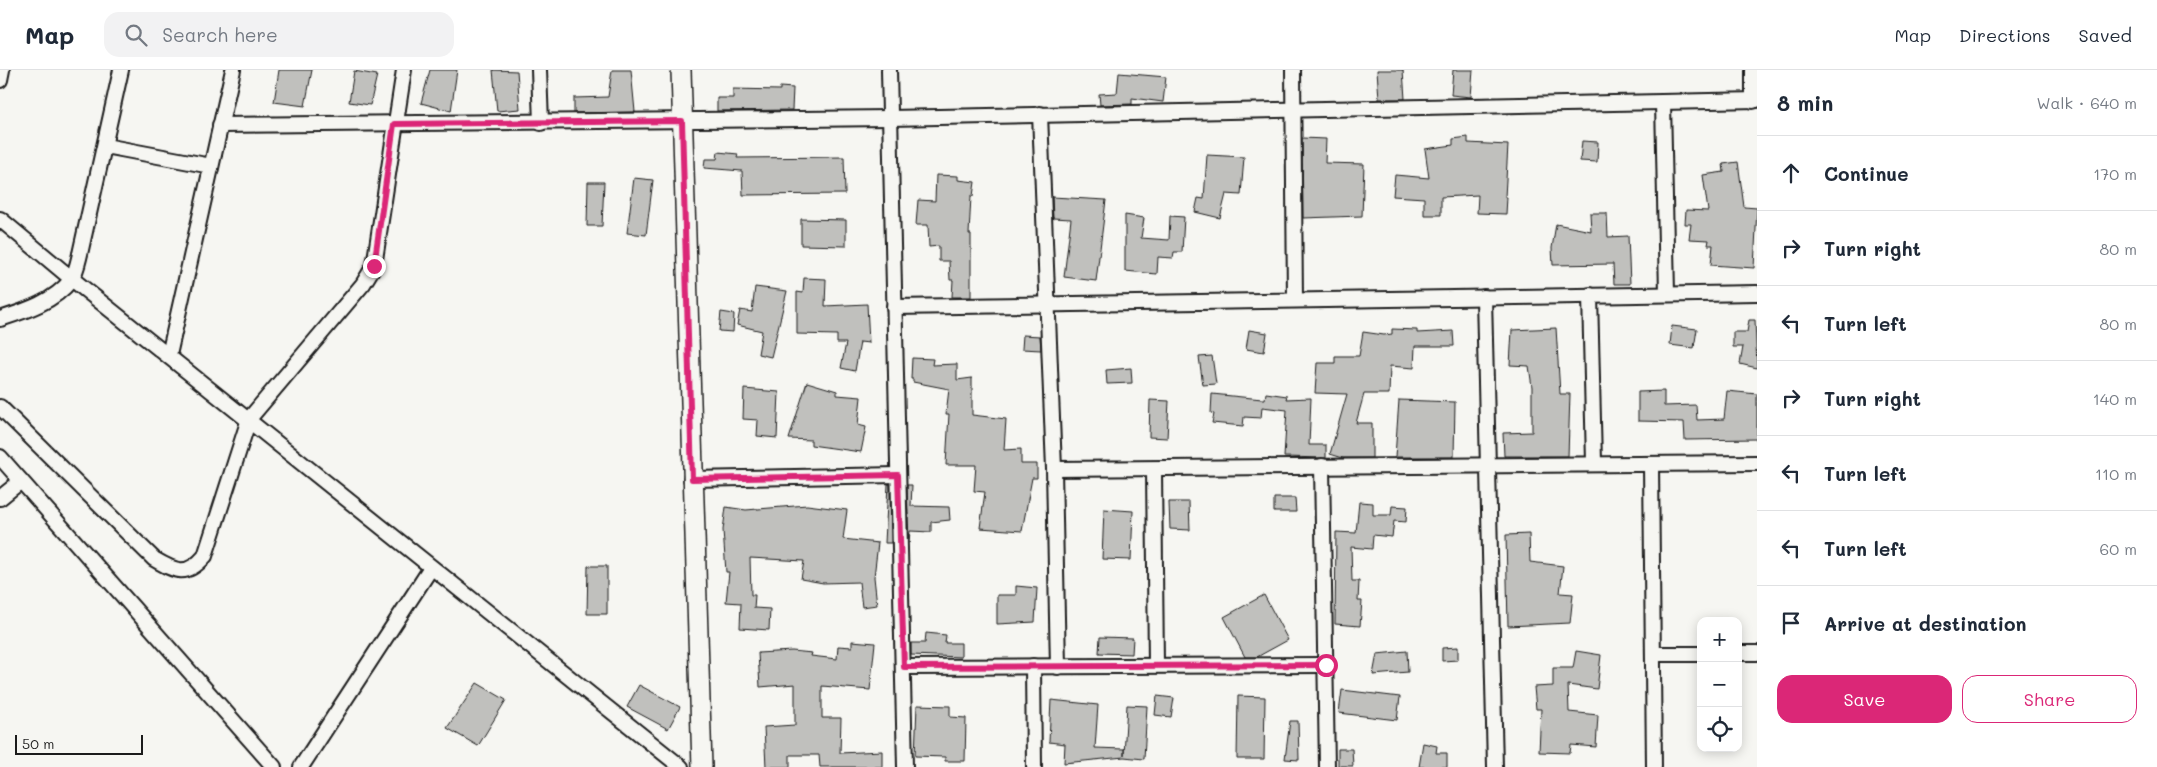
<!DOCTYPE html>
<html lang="en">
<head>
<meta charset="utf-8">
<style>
	body { margin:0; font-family:Mali,sans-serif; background:#f2f2f3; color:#1f2937 }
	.controls { position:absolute; right:15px; bottom:15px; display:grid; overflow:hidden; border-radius:10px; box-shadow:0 2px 12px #0003 }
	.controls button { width:45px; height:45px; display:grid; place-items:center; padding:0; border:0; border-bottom:1px solid #e0e1e3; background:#fff; color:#1f2937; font:25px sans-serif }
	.scale { position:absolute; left:15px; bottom:12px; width:128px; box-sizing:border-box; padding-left:5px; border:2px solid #1c1c1c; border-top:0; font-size:14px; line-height:18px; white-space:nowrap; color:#1c1c1c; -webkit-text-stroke:4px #f6f6f2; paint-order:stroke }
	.stop { position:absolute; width:15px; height:15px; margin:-11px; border:4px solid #db2777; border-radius:50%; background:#fff }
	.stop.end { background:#db2777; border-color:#fff; box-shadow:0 1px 5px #0008 }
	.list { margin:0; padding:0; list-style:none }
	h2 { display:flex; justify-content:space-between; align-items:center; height:65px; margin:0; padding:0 20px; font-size:21px }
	h2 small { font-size:16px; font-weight:400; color:#747a83 }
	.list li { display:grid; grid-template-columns:32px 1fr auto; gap:15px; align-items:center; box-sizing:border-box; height:75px; padding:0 20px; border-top:1px solid #e0e1e3 }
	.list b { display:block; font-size:19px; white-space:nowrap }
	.list em { font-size:16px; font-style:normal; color:#747a83 }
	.actions { display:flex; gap:10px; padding:15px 20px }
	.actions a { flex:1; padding:11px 0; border:1px solid #db2777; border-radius:15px; text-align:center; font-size:18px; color:#db2777 }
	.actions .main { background:#db2777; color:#fff }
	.icon { flex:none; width:28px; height:28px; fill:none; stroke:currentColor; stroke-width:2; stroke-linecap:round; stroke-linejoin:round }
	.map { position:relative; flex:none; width:1757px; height:697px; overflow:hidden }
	header { display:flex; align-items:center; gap:30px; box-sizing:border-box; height:70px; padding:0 25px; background:#fff; border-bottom:1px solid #e0e1e3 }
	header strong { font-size:24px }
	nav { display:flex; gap:28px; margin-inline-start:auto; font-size:18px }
	.search { width:350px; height:45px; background:#f2f2f3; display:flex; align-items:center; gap:12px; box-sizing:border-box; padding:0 18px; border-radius:15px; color:#747a83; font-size:19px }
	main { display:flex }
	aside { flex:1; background:#fff }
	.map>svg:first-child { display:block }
</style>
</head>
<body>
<header>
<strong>Map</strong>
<div class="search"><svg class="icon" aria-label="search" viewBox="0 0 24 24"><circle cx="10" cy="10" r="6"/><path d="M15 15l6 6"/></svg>Search here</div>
<nav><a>Map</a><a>Directions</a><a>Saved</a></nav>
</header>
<main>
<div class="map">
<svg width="1757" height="697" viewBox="0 0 1757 697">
	<rect width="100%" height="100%" fill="#f6f6f2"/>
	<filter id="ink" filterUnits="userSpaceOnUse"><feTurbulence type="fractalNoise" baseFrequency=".02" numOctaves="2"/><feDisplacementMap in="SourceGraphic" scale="10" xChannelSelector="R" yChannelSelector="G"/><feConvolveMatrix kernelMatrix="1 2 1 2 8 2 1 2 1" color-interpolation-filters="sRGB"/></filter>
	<g filter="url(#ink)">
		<!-- building -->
		<g fill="#c0c0bd" stroke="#1c1c1c">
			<path d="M 279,0 L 312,0 L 305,36 L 274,32 Z"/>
			<path d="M 430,0 L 457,0 L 451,41 L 421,33 Z"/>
			<path d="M 493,0 L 517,1 L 520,39 L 497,41 Z"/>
			<path d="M 612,0 L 631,0 L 635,42 L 574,43 L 574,28 L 608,27 Z"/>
			<path d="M 1377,0 L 1403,0 L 1405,29 L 1379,29 Z"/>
			<path d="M 1453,0 L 1473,0 L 1471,27 L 1451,25 Z"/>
			<path d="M 354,1 L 377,5 L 370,35 L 349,32 Z"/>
			<path d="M 1119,3 L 1166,7 L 1163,32 L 1132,28 L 1132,34 L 1100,35 L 1099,24 L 1117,23 Z"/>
			<path d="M 780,17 L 793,18 L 792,40 L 717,41 L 717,28 L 733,28 L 733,19 L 780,20 Z"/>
			<path d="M 1468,67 L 1468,73 L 1508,75 L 1505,127 L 1507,127 L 1506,144 L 1477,143 L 1478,125 L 1441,127 L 1441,145 L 1424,145 L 1424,128 L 1393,126 L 1395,105 L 1429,108 L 1425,79 L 1453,75 L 1453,69 Z"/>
			<path d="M 1302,68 L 1326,69 L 1325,93 L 1364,94 L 1362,146 L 1303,148 Z"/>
			<path d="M 1582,71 L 1598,72 L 1597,92 L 1580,91 Z"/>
			<path d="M 718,82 L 738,84 L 737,88 L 844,87 L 845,124 L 743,125 L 742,101 L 704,98 L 705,89 L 717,89 Z"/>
			<path d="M 1207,85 L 1244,87 L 1241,125 L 1226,124 L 1220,148 L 1195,142 L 1198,128 L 1204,129 Z"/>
			<path d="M 1738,92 L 1744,137 L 1757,138 L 1754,198 L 1711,195 L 1713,175 L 1708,175 L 1709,170 L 1689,169 L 1691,154 L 1685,154 L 1686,140 L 1708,141 L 1703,105 L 1724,102 L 1723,94 Z"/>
			<path d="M 936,105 L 958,106 L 958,110 L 975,112 L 973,126 L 971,126 L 969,164 L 971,164 L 971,227 L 952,227 L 953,210 L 950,210 L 949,191 L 939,191 L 939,176 L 929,177 L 928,155 L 916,155 L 918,130 L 935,131 Z"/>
			<path d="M 634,108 L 653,110 L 646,165 L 627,163 Z"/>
			<path d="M 588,112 L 604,112 L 602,156 L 587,156 Z"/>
			<path d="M 1052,127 L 1106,130 L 1096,211 L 1064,207 L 1071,149 L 1053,148 Z"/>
			<path d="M 1590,143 L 1607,143 L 1608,167 L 1628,166 L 1630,214 L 1614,214 L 1613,194 L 1553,195 L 1552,178 L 1556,154 L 1591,161 Z"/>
			<path d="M 1125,145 L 1144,148 L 1141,168 L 1169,170 L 1170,146 L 1184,147 L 1182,182 L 1174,182 L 1173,188 L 1158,187 L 1157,204 L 1125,201 Z"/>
			<path d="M 801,149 L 846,150 L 846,176 L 801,175 Z"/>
			<path d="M 804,208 L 826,209 L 825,236 L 867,234 L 869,273 L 860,272 L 855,301 L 841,298 L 846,273 L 837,273 L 837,265 L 797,264 L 797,222 L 803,223 Z"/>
			<path d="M 755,217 L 787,221 L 771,287 L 758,284 L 762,261 L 737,255 L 740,240 L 752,242 Z"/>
			<path d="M 721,242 L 734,244 L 733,262 L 719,261 Z"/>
			<path d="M 1749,250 L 1755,250 L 1757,298 L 1740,294 L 1743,277 L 1733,277 L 1733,262 L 1747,262 Z"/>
			<path d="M 1672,256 L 1697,259 L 1694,278 L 1670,275 Z"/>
			<path d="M 1556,258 L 1560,324 L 1570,324 L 1568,386 L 1504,386 L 1503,363 L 1532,362 L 1532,317 L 1529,296 L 1510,295 L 1512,260 Z"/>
			<path d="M 1392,259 L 1417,260 L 1417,263 L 1453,261 L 1454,276 L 1415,276 L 1414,298 L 1390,296 L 1389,324 L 1364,324 L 1356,353 L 1372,353 L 1372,388 L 1343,388 L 1330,384 L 1347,324 L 1315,323 L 1317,293 L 1335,293 L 1335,286 L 1359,286 L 1363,262 L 1384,265 L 1392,264 Z"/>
			<path d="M 1249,260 L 1267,263 L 1264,282 L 1246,279 Z"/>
			<path d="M 1023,265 L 1040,266 L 1041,280 L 1022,279 Z"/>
			<path d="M 1212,286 L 1216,314 L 1203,315 L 1199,287 Z"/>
			<path d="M 912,288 L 933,289 L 932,295 L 957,294 L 957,310 L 972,308 L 972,345 L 1006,349 L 1004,380 L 1021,379 L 1021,394 L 1037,394 L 1037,408 L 1032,408 L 1022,461 L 980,458 L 985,422 L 974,421 L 976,395 L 946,395 L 949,344 L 946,344 L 949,319 L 913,312 L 913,309 L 911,309 Z"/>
			<path d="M 1131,298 L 1132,313 L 1107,314 L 1106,300 Z"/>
			<path d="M 807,312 L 837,321 L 837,325 L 861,327 L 858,355 L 866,357 L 861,382 L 811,375 L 811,370 L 789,369 Z"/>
			<path d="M 744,319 L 779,322 L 777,368 L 757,366 L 758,350 L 743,349 Z"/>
			<path d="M 1664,321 L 1664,336 L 1696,335 L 1697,350 L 1724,349 L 1727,321 L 1757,324 L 1757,369 L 1685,370 L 1684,352 L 1638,351 L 1638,322 Z"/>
			<path d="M 1266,323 L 1287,326 L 1286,329 L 1311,328 L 1309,375 L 1326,375 L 1326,388 L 1284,387 L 1287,340 L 1262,337 L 1261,348 L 1244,347 L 1243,356 L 1212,353 L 1214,344 L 1211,343 L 1212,324 L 1262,329 L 1265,329 Z"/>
			<path d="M 1150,330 L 1169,331 L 1167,368 L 1149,367 Z"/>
			<path d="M 1399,330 L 1455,332 L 1454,387 L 1395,387 Z"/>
			<path d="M 888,414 L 890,414 L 891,473 L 885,473 Z"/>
			<path d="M 907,415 L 912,415 L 911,436 L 949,437 L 950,450 L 931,452 L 931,462 L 910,461 L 909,473 Z"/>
			<path d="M 1274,428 L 1295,428 L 1296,442 L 1274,442 Z"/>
			<path d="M 1169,432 L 1189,432 L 1190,460 L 1170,459 Z"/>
			<path d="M 1359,432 L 1373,433 L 1373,445 L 1391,445 L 1392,436 L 1407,437 L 1406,452 L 1394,451 L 1392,467 L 1373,465 L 1372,479 L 1351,477 L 1352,511 L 1359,511 L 1358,531 L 1362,531 L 1360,556 L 1335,554 L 1336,462 L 1356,463 Z"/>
			<path d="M 807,435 L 847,440 L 843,469 L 878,473 L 874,507 L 877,535 L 862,537 L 859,512 L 823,513 L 801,509 L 804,491 L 750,488 L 751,525 L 755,525 L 754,538 L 770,539 L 769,560 L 740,558 L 741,533 L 726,532 L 729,502 L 726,502 L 723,460 L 726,437 L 746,440 Z"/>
			<path d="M 1104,439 L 1133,441 L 1131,490 L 1102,489 Z"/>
			<path d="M 1529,464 L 1530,492 L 1563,496 L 1560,523 L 1573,524 L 1570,553 L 1508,556 L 1506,465 Z"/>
			<path d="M 588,496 L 607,496 L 607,544 L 587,544 Z"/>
			<path d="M 1016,516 L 1037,518 L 1035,552 L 997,554 L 997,525 L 1016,525 Z"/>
			<path d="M 1264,525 L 1288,570 L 1257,587 L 1245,587 L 1224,547 Z"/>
			<path d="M 926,563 L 946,565 L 945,573 L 961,573 L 961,587 L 911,585 L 911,573 L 925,573 Z"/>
			<path d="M 1100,567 L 1133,568 L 1132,584 L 1099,583 Z"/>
			<path d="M 852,571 L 875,573 L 870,620 L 822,616 L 822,648 L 841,648 L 840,683 L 882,681 L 882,697 L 820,697 L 819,685 L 790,685 L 790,697 L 766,697 L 764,657 L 795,655 L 795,614 L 760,617 L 758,583 L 792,581 L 812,583 L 811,586 L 837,589 L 838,576 L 852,577 Z"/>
			<path d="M 1458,577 L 1458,590 L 1442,591 L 1442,578 Z"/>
			<path d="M 1407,581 L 1408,602 L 1373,605 L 1377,584 Z"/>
			<path d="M 1576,581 L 1601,585 L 1597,619 L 1568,615 L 1569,642 L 1598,645 L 1596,677 L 1571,675 L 1570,683 L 1539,682 L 1541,639 L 1536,639 L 1534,617 L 1553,616 L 1553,598 L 1573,598 Z"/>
			<path d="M 477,613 L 506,630 L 478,676 L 447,658 Z"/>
			<path d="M 639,615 L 680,637 L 668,659 L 627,637 Z"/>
			<path d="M 1342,620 L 1400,627 L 1397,650 L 1339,643 Z"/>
			<path d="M 1157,626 L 1174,628 L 1171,647 L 1155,645 Z"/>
			<path d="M 1238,626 L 1265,627 L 1264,689 L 1237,689 Z"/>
			<path d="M 1051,630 L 1098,635 L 1095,678 L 1124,679 L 1124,685 L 1127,635 L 1147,636 L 1144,689 L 1124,687 L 1064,693 L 1065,674 L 1049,672 Z"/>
			<path d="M 917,635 L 950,636 L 950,647 L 966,648 L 965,691 L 945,691 L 945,687 L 915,686 Z"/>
			<path d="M 1290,651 L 1298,651 L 1299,690 L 1285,689 Z"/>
			<path d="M 1423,673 L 1437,676 L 1436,683 L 1447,683 L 1447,697 L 1419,697 Z"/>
			<path d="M 1338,679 L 1352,679 L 1353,696 L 1338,696 Z"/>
		</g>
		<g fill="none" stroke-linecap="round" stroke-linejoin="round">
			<defs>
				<g id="street">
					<path d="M 539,0 L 541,53"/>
					<path d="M 889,0 L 905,697"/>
					<path d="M 1293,0 L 1295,230"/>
					<path d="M 1753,0 L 1753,31"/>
					<path d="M 0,10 L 2,0"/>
					<path d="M 1663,32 L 1667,224"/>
					<path d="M 1040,44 L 1054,399 L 1058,597"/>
					<path d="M 220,55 L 890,48 L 1757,30"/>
					<path d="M 105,76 L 211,96"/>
					<path d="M 0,149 L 72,209 L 681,697"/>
					<path d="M 1590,225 L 1594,393"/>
					<path d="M 1484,227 L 1495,697"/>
					<path d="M 894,237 L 1757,223"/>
					<path d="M 0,249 C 25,241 54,232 71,210 C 76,203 78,192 80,184 L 121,0"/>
					<path d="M 169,285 L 233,0"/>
					<path d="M 0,337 L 154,489 C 176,502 187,507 205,486 L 249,349 L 363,214 L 374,196 L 404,0"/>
					<path d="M 0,387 L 274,697"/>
					<path d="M 1651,394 L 1654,697"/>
					<path d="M 1322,396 L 1327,697"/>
					<path d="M 1054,399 L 1757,393"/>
					<path d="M 1154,399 L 1156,595"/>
					<path d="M 691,409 L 898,405"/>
					<path d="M 0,428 L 21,411"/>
					<path d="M 1738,583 L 1757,583"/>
					<path d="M 1653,584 L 1701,584"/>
					<path d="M 1033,596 L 1034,697"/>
					<path d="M 904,597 L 1326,595"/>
					<path d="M 301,697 L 431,498"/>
				</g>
				<path id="secondary" d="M 681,0 L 702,697"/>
			</defs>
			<!-- street casing -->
			<use href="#street" stroke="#1c1c1c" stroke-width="18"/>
			<!-- secondary casing -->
			<use href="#secondary" stroke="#1c1c1c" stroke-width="22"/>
			<!-- street -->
			<use href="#street" stroke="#f6f6f2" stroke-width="14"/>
			<!-- secondary -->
			<use href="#secondary" stroke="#f6f6f2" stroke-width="19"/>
		</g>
	</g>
	<g fill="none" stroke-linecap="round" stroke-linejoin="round" filter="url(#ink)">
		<!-- route -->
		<path stroke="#db2777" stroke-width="6" d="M 374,196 L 394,54 L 682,51 L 692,409 L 898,405 L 904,597 L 1326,595"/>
	</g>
</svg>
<div class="controls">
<button>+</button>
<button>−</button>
<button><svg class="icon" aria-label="locate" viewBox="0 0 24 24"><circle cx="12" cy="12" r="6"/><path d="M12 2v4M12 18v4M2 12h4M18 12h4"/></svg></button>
</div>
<div class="scale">50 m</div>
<div class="stop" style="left:1326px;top:595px"></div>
<div class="stop end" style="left:374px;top:196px"></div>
</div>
<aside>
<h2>8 min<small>Walk · 640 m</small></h2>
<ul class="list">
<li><svg class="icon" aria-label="ahead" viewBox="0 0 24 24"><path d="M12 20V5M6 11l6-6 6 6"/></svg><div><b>Continue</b></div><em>170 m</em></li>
<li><svg class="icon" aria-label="right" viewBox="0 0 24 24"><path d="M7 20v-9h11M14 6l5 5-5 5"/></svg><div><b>Turn right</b></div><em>80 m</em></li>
<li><svg class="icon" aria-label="left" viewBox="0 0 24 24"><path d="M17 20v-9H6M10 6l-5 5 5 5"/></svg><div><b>Turn left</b></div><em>80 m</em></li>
<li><svg class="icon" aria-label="right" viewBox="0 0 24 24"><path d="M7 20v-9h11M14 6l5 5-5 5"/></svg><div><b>Turn right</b></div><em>140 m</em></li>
<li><svg class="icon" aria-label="left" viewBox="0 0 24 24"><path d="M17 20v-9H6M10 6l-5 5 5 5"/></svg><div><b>Turn left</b></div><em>110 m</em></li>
<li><svg class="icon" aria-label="left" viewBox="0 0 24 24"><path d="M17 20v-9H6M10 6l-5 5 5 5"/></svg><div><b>Turn left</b></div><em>60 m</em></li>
<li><svg class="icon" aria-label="arrive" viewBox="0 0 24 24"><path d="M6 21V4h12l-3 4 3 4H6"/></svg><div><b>Arrive at destination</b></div></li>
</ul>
<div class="actions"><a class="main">Save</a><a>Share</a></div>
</aside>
</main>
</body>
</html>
